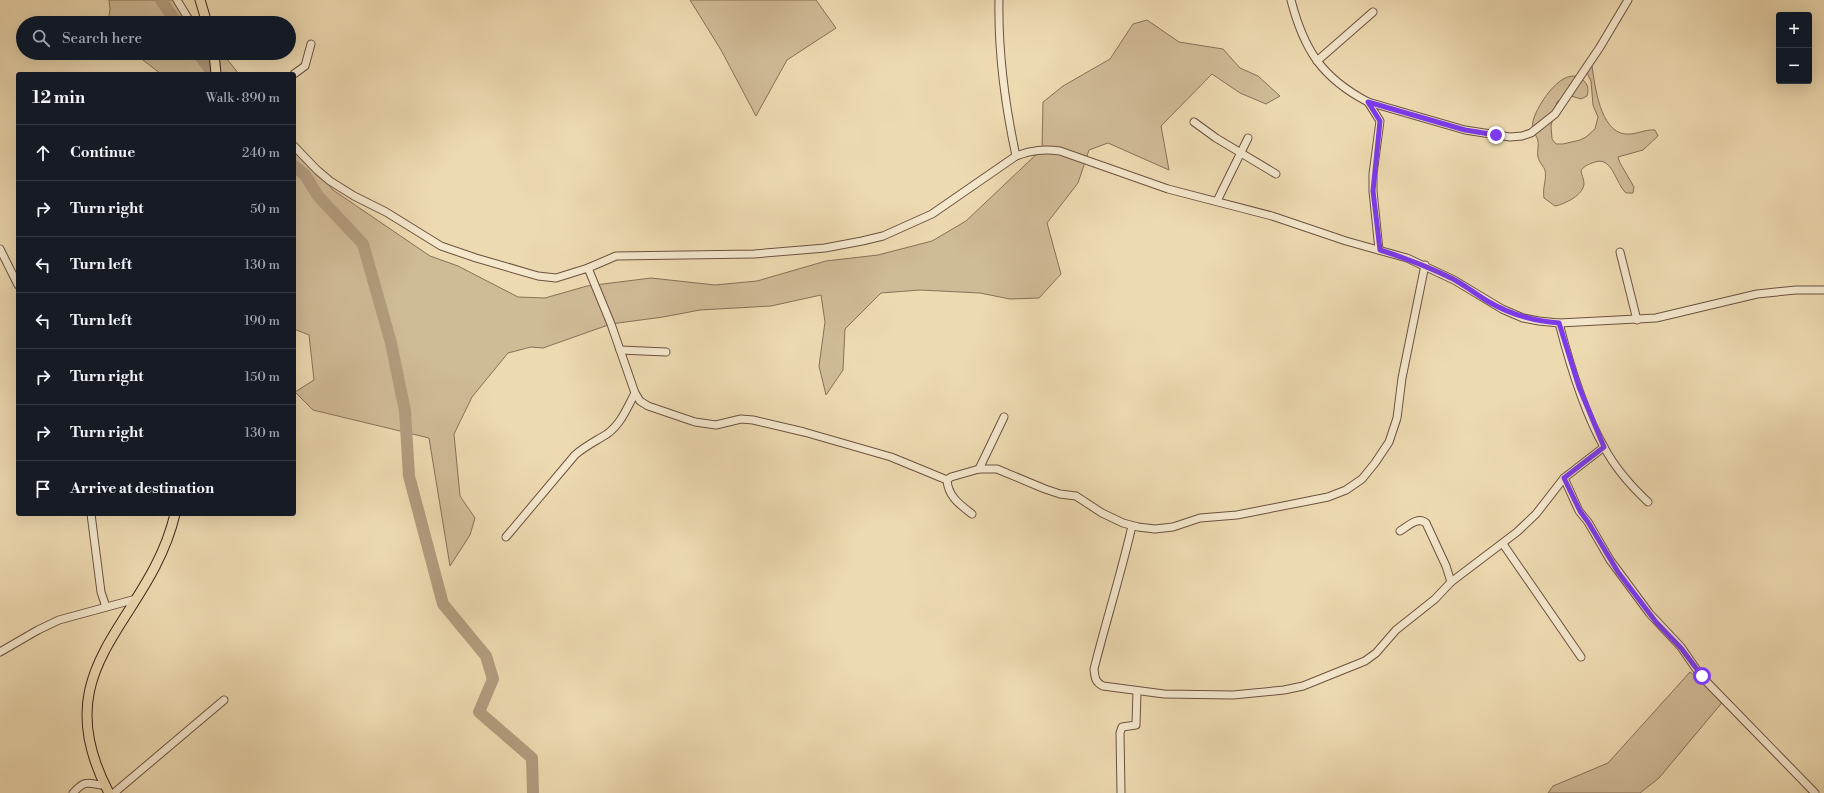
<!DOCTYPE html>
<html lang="en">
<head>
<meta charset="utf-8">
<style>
	body { margin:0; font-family:"Libre Bodoni",serif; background:#20242c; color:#f1f3f6 }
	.controls { position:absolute; right:12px; top:12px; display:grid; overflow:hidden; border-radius:4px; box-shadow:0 4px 16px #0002 }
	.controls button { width:36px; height:36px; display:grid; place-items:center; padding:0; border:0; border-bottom:1px solid #363941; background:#171b24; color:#f1f3f6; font:20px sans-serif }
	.stop { position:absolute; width:12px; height:12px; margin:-9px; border:3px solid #7c3aed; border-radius:50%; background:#fff }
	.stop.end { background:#7c3aed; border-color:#fff; box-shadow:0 1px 4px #0008 }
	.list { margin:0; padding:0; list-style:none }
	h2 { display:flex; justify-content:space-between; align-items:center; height:52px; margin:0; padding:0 16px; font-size:17px }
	h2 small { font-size:13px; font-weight:400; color:#9ea1a6 }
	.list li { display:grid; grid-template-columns:26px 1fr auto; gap:12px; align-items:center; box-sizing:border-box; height:56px; padding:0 16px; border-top:1px solid #363941 }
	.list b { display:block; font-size:15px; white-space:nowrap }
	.list em { font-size:13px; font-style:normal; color:#9ea1a6 }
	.icon { flex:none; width:22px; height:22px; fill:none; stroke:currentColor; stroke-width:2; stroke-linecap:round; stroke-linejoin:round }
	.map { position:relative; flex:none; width:1824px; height:793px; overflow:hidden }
	.search { position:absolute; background:#171b24; box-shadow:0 4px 16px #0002; left:16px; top:16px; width:280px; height:44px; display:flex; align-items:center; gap:10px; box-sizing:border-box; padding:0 14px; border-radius:22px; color:#9ea1a6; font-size:15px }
	.panel { position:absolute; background:#171b24; box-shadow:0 4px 16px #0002; left:16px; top:72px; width:280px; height:444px; border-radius:4px }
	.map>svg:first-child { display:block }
</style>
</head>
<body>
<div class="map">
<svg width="1824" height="793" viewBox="0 0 1824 793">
	<rect width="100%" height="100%" fill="#eedab1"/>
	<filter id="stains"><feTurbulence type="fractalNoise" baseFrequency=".005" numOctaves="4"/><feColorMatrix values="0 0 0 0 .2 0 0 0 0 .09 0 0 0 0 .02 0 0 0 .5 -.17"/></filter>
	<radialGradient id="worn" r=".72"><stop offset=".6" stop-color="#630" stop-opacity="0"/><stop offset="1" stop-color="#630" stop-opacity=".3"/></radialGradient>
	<!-- green -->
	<g fill="#d0bb97" stroke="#887058">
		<path d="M 109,0 L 179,0 L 197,23 L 108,23 L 110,9 Z"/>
		<path d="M 690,0 L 816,0 L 836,28 L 787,60 L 756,116 L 721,50 Z"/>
		<path d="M 1147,20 L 1179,42 L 1223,49 L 1240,68 L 1258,76 L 1280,96 L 1266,104 L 1240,93 L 1212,74 L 1161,126 L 1169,170 L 1108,143 L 1089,150 L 1078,183 L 1047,223 L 1061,274 L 1039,298 L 1010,299 L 980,293 L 920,290 L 881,293 L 845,329 L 843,370 L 826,395 L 819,366 L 825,322 L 821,295 L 771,306 L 700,310 L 663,317 L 611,324 L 543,348 L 531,347 L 508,353 L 472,397 L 454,434 L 460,496 L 475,518 L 470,535 L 450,566 L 429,438 L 313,410 L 295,392 L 314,380 L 309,335 L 294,329 L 294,142 L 333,190 L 430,256 L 458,266 L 518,297 L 545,298 L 587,286 L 651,278 L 715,285 L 757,281 L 826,261 L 878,255 L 932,241 L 966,221 L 1042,149 L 1043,102 L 1063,86 L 1110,59 L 1133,24 Z"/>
		<path d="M 134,53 L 222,53 L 239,74 L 161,74 Z"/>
		<path d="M 1592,66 C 1595,86 1600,131 1625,134 C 1636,135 1645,129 1655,130 L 1658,136 L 1643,150 L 1618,157 L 1620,163 L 1634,187 L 1633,193 L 1626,193 C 1616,184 1612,156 1595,162 C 1589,164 1586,165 1581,170 C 1581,174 1584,179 1584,183 C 1584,195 1565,204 1555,206 L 1544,198 C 1542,189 1547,179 1545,170 C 1544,167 1540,163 1539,160 C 1536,153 1539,148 1538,141 C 1536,134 1531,129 1533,121 C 1537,105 1564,63 1583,80 C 1588,85 1589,88 1587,96 L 1581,99 L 1568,95 L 1557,102 L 1551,126 L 1552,139 L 1556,144 L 1563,144 L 1580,140 L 1586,137 L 1595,129 L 1598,117 L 1593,105 L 1591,81 L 1586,71 L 1587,68 Z"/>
		<path d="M 1690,672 L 1725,699 L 1659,778 L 1640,793 L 1548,793 L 1553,786 L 1608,763 Z"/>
	</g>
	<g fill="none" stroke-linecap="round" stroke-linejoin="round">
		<!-- river -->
		<g stroke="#b29c7e" stroke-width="12">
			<path d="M 161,0 L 177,23"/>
			<path d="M 198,53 L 213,74"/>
			<path d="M 294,166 L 305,175 L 318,196 L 363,244 L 391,343 L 405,411 L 409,476 L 443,604 L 486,656 L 493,679 L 479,712 L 532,758 L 533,793"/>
		</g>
		<defs>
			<g id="minor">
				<path d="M 177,0 L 191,23"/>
				<path d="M 999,0 C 998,52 1005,105 1016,156"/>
				<path d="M 1291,0 C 1304,50 1322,78 1368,102 L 1465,130 L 1510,137 L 1522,136 L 1531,133 L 1555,114 L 1600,47 L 1628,0"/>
				<path d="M 1317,61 L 1373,12"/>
				<path d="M 294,74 L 305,66 L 311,44"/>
				<path d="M 1368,102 L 1380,121 L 1373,174 L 1373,191 L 1379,250"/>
				<path d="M 1194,122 L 1216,138 L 1276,174"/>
				<path d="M 294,146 L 317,170 L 330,181 L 354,196 L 386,212 L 441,246 L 476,258 L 538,276 L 556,278 L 588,268 L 616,256 L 754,254 L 825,248 L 862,241 L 883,236 L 932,214 L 1016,156 C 1032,150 1044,149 1060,151 L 1168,189 L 1272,216 L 1346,241 L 1407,258 L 1454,280 L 1502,309 L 1523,318 L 1539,321 L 1559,323 L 1656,318 L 1757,294 L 1796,290 L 1824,290"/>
				<path d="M 1217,201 L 1248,138"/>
				<path d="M 0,249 L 18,285"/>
				<path d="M 1620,252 L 1637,320"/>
				<path d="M 588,268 L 611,324 L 635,393 L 640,401 L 648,406 L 695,422 L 716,425 L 741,419 L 753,420 L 804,432 L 891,457 L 947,480 L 951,477 L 979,469 L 997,469 L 1045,489 L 1060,494 L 1076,496 L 1102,513 L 1123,523 L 1138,527 L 1155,529 L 1173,527 L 1200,518 L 1237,515 L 1308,501 L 1328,497 L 1346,490 L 1362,479 L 1375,463 L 1389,442 L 1397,418 L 1402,378 L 1425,265"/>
				<path d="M 1559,323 C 1569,362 1584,412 1604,447 C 1615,468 1631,486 1648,502"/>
				<path d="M 620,350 L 666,352"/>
				<path d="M 979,469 L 1004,417"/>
				<path d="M 1564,478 L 1579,511 L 1588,522 L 1610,560 L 1650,614 L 1681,647 L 1701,676 L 1815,793"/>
				<path d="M 947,480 C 948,496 959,504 972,514"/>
				<path d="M 91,514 L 101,592 L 106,607"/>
				<path d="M 1132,526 C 1121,574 1106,621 1094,669 C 1095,678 1095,682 1103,686 L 1164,694 L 1233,695 L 1284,690 L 1303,686 L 1365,661 L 1376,653 L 1396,630 L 1435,599 L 1451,582 L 1517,532 L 1536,514 L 1564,478 L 1604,447"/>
				<path d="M 1400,531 C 1408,526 1418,516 1426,523 L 1446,566 L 1451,582"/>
				<path d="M 506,537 L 575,455 C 585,446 596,441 607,434 C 621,424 627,408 635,393"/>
				<path d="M 1503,544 L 1581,657"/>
				<path d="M 0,652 L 38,630 L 59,620 L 136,599"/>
				<path d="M 73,793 C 85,780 87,783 101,785 L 104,783"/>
				<path d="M 114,793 L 224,700"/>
				<path d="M 1121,793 L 1120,733 L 1122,727 L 1136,725 L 1137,691"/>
			</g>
			<g id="major">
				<path d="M 200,0 L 207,23"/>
				<path d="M 214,53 L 216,74"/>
				<path d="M 109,793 C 41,665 149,624 175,514"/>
			</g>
		</defs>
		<!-- minor casing -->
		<use href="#minor" stroke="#6b5240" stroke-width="9"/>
		<!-- major casing -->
		<use href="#major" stroke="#3f251a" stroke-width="11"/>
		<!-- minor -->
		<use href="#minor" stroke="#f4e7cc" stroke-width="7"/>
		<!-- major -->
		<use href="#major" stroke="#eedab1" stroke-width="9"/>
	</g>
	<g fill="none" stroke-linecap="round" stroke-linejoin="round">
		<!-- route -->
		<path stroke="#7c3aed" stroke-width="5" d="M 1496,135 L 1465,130 L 1368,102 L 1380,121 L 1373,191 L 1380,250 C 1405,258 1429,267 1453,279 C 1466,286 1477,295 1489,302 C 1511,315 1534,321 1559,323 L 1579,387 L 1604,447 L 1564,478 L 1580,511 L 1588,522 L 1618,572 L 1656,622 L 1681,648 L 1702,676"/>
	</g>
	<rect width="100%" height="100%" filter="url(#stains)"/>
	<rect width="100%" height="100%" fill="url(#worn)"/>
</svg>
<div class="controls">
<button>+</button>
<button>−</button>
</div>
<div class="stop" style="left:1702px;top:676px"></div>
<div class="stop end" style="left:1496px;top:135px"></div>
<div class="search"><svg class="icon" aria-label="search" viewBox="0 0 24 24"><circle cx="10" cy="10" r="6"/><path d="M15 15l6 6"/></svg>Search here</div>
<section class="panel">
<h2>12 min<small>Walk · 890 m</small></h2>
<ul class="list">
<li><svg class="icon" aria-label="ahead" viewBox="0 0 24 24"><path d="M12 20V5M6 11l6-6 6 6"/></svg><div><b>Continue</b></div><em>240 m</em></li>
<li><svg class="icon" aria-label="right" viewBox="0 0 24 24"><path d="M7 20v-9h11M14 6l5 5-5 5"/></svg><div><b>Turn right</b></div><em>50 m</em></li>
<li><svg class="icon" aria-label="left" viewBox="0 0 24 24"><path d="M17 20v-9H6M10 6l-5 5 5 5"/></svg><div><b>Turn left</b></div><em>130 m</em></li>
<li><svg class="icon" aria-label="left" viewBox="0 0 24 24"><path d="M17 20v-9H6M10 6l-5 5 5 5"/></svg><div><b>Turn left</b></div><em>190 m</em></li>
<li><svg class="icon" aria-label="right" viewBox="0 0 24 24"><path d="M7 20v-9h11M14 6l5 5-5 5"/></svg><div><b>Turn right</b></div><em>150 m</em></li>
<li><svg class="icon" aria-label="right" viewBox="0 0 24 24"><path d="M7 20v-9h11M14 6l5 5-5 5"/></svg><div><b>Turn right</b></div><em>130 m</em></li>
<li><svg class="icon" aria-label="arrive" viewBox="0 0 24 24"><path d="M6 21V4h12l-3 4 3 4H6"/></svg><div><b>Arrive at destination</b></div></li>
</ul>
</section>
</div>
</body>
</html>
